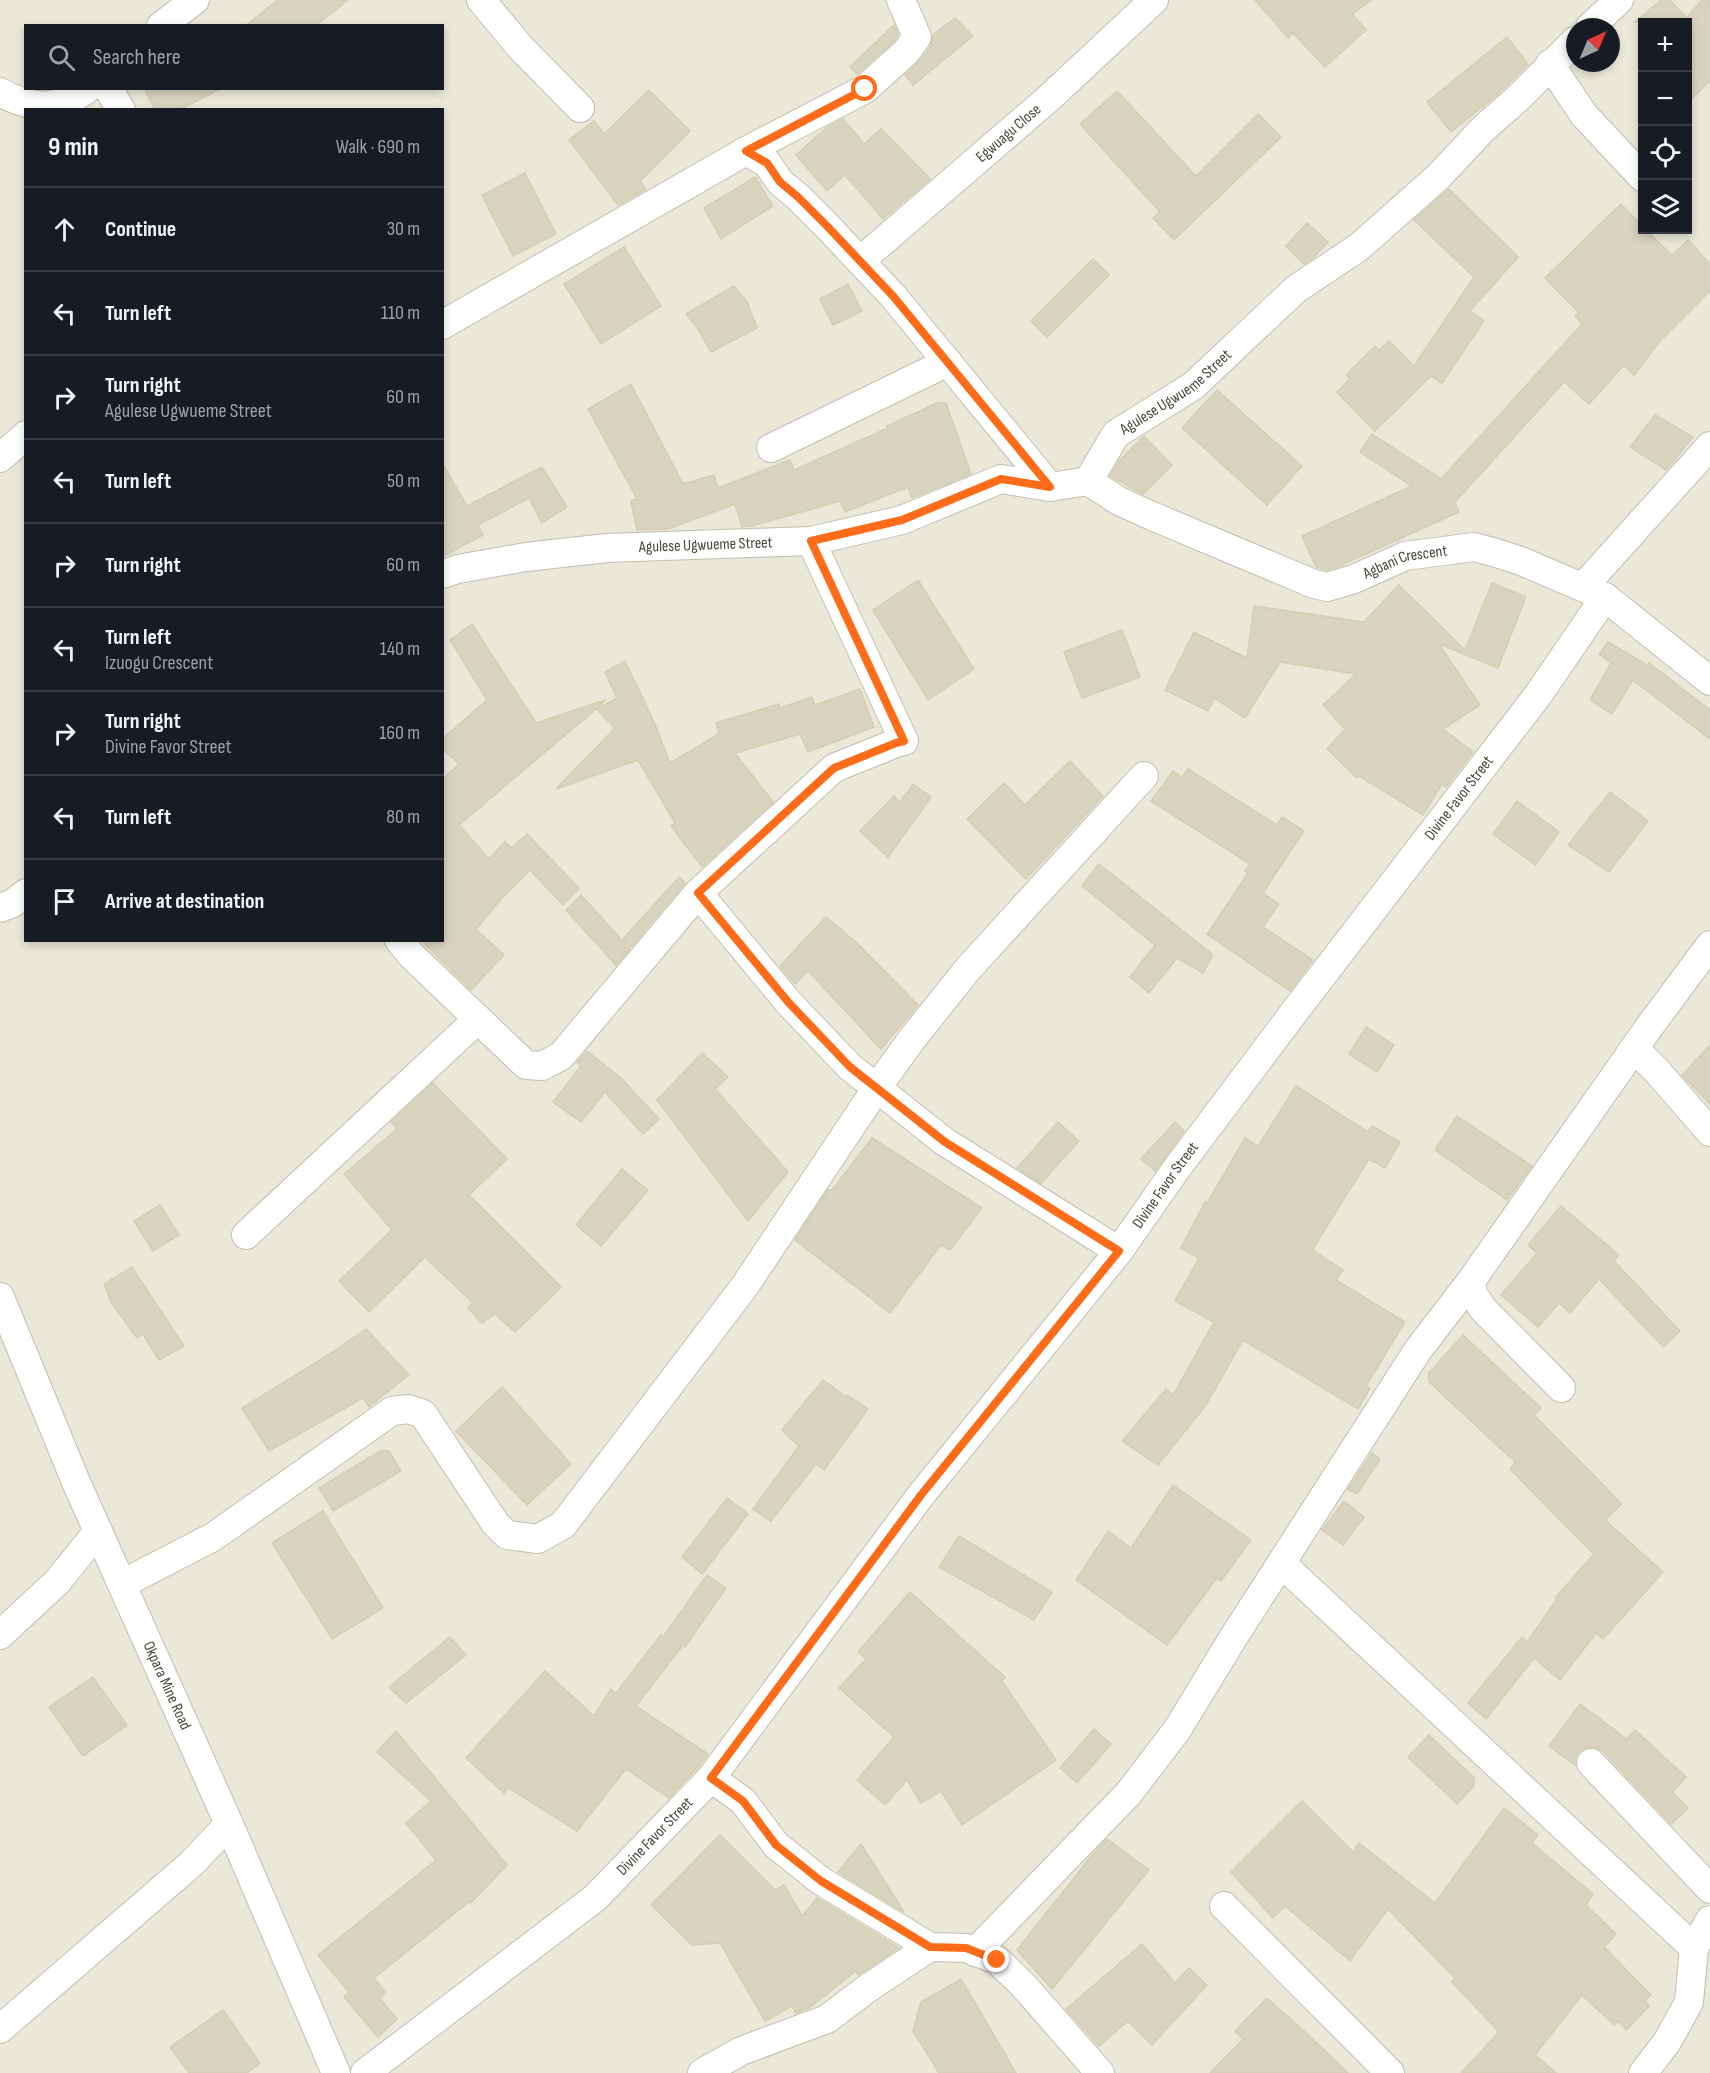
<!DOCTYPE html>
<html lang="en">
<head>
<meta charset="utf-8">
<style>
	body { margin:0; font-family:"Sofia Sans Condensed",sans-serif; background:#242831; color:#f1f3f6 }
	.controls { position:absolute; right:18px; top:18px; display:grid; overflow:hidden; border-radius:0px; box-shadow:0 3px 9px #0003 }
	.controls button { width:54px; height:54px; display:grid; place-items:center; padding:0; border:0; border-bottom:2px solid #363941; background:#171b24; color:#f1f3f6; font:30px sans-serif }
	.compass { position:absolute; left:1566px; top:18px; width:54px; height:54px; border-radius:50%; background:#171b24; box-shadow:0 3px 9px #0003; rotate:44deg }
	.stop { position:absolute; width:18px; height:18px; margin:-14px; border:4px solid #ff6c19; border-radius:50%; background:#fff }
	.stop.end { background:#ff6c19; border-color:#fff; box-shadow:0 2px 6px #0008 }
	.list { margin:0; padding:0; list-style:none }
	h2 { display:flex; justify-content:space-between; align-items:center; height:78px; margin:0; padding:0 24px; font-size:26px }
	h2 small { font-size:20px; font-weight:400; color:#9ea1a6 }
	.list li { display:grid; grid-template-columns:39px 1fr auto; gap:18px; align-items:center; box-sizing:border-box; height:84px; padding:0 24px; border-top:2px solid #363941 }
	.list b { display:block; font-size:22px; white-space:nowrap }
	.list p { margin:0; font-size:20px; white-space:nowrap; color:#9ea1a6 }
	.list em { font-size:20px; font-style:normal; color:#9ea1a6 }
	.icon { flex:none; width:33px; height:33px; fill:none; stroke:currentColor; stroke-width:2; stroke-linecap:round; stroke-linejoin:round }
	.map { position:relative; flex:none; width:1710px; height:2073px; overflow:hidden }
	.search { position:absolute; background:#171b24; box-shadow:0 3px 9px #0003; left:24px; top:24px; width:420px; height:66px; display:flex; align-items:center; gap:15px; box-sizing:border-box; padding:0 21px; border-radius:0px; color:#9ea1a6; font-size:22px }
	.panel { position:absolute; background:#171b24; box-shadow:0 3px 9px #0003; left:24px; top:108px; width:420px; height:834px; border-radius:0px }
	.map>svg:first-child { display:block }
</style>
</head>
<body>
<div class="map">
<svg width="1710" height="2073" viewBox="0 0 1710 2073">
	<rect width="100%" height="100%" fill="#f6f5eb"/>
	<!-- residential -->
	<path fill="#eae8d9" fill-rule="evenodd" d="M 0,0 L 1710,0 L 1710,2073 L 0,2073 ZM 1642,22 L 1688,22 L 1688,230 L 1642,230 ZM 26,26 L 442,26 L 442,88 L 26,88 ZM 1575,27 L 1611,27 L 1611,63 L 1575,63 ZM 26,110 L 442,110 L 442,940 L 26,940 Z"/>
	<!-- building -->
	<g fill="#d8d4bf" stroke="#d4ceb2" stroke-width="1.5">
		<path d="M 278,0 L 348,0 L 315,26 L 245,26 Z"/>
		<path d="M 1255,0 L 1372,0 L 1352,14 L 1366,30 L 1325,67 L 1293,33 L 1288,38 Z"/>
		<path d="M 1661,0 L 1670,0 L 1688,19 L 1688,16 L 1702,0 L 1710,0 L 1710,81 L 1688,102 L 1688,22 L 1635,22 Z"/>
		<path d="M 955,18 L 973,36 L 913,85 L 905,75 L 919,62 L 930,47 L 933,35 Z"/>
		<path d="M 894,25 L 898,35 L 894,41 L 857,74 L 850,67 Z"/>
		<path d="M 1507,37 L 1528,64 L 1497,95 L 1451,132 L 1427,102 Z"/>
		<path d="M 144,88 L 222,88 L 179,110 L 155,110 Z"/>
		<path d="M 649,90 L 690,131 L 640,181 L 646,189 L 618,205 L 569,140 L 594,121 L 604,134 Z"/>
		<path d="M 1117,91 L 1196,176 L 1258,114 L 1281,137 L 1174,240 L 1153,218 L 1160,212 L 1080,124 Z"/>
		<path d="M 843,119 L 864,144 L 881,129 L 930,179 L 883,219 L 845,175 L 827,191 L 796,155 L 826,128 Z"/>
		<path d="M 525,173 L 556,234 L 513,256 L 482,195 Z"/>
		<path d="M 755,177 L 773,206 L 721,239 L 704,208 Z"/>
		<path d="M 1449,189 L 1518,257 L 1470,311 L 1484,321 L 1442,383 L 1431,376 L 1375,431 L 1337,392 L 1350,379 L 1346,375 L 1375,346 L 1379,350 L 1389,341 L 1414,366 L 1474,277 L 1414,220 Z"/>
		<path d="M 1621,204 L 1642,226 L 1642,230 L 1646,230 L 1672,255 L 1688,240 L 1710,264 L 1710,291 L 1659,342 L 1634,375 L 1624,365 L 1589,404 L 1564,382 L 1455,502 L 1459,512 L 1337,567 L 1326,570 L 1316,567 L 1302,536 L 1412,486 L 1360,452 L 1372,434 L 1441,479 L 1582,324 L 1575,316 L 1579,313 L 1545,278 Z"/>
		<path d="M 1307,223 L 1328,242 L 1314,257 L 1304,264 L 1286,246 Z"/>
		<path d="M 624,247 L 661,306 L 601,344 L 564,284 Z"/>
		<path d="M 1093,259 L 1109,275 L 1047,337 L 1031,321 Z"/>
		<path d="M 848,284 L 862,311 L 833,325 L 820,299 Z"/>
		<path d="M 734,286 L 747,302 L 757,328 L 711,352 L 698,329 L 686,314 Z"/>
		<path d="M 631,384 L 683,484 L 714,475 L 718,488 L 790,460 L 794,470 L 888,428 L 887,426 L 937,403 L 946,403 L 971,474 L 912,498 L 908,487 L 845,512 L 840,501 L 752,526 L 742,527 L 735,504 L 668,529 L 637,530 L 631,501 L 637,499 L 588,409 Z"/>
		<path d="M 1217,390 L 1302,466 L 1267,505 L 1182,428 Z"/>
		<path d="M 1655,415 L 1693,437 L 1666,470 L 1630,447 Z"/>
		<path d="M 1144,436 L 1172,465 L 1143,494 L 1110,476 L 1120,460 Z"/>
		<path d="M 442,462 L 467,506 L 542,467 L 567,507 L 542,523 L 529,498 L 478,525 L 483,535 L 442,557 Z"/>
		<path d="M 918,580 L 974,669 L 928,700 L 873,610 Z"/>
		<path d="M 1492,583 L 1526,597 L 1498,668 L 1439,644 L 1480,705 L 1443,729 L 1473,752 L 1446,787 L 1442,784 L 1423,815 L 1359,776 L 1357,778 L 1327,749 L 1345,729 L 1323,705 L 1356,674 L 1280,662 L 1245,718 L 1214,698 L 1208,711 L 1165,690 L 1194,632 L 1247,658 L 1254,606 L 1364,622 L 1399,585 L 1465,650 Z"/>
		<path d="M 472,624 L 536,723 L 605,700 L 597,709 L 617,698 L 605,672 L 625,661 L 655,724 L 670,763 L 719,734 L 716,723 L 779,704 L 780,708 L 812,697 L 815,705 L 860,689 L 874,727 L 808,752 L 800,734 L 735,753 L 773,802 L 702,867 L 671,826 L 675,823 L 638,760 L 556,789 L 615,728 L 596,709 L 459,825 L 489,859 L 505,842 L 512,848 L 527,834 L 579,888 L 563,905 L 530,870 L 503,897 L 476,929 L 504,955 L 471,990 L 421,940 L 442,940 L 442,779 L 459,764 L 442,748 L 442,739 L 487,700 L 450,640 Z"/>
		<path d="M 1122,630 L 1140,677 L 1082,698 L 1064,652 Z"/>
		<path d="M 1608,642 L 1647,665 L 1649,663 L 1710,710 L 1710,739 L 1633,680 L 1612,714 L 1590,700 L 1611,663 L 1599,654 Z"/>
		<path d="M 1070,761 L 1103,796 L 1026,879 L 967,819 L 1004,783 L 1025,805 Z"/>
		<path d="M 1188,769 L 1277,825 L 1282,817 L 1304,831 L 1263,893 L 1279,904 L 1263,927 L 1313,960 L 1290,991 L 1207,934 L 1248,873 L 1245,871 L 1250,864 L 1151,801 L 1173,771 L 1182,777 Z"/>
		<path d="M 913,784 L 931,797 L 888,857 L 860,831 L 894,796 L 900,802 Z"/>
		<path d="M 1610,792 L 1648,821 L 1609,872 L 1568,845 Z"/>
		<path d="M 1517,801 L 1559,832 L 1535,865 L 1493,834 Z"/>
		<path d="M 1099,864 L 1213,955 L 1203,973 L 1177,958 L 1149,993 L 1130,977 L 1155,945 L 1082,886 Z"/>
		<path d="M 679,877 L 685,883 L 631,947 L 623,939 Z"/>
		<path d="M 581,895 L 630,949 L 616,965 L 566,910 Z"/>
		<path d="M 826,917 L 858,944 L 918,1005 L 881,1049 L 808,971 L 795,984 L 780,966 Z"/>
		<path d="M 1366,1027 L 1394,1045 L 1377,1072 L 1349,1054 Z"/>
		<path d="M 1710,1045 L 1710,1104 L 1682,1075 Z"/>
		<path d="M 587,1051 L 621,1078 L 659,1119 L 643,1134 L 605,1092 L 581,1122 L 553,1102 L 581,1066 L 577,1062 Z"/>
		<path d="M 702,1053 L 728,1077 L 715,1089 L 788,1172 L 748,1221 L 657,1100 Z"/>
		<path d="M 433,1083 L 507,1159 L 469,1195 L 561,1287 L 515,1332 L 495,1314 L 482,1323 L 468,1308 L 473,1303 L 425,1257 L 369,1312 L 339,1281 L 392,1230 L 344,1174 L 397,1129 L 391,1122 Z"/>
		<path d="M 1296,1086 L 1368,1132 L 1372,1126 L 1400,1142 L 1385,1168 L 1369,1159 L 1312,1250 L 1343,1270 L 1336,1280 L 1405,1322 L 1366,1386 L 1370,1388 L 1358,1409 L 1243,1340 L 1206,1405 L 1158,1465 L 1122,1441 L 1166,1389 L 1173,1395 L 1214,1322 L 1175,1301 L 1199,1258 L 1181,1248 L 1205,1202 L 1207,1203 L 1245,1138 L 1258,1146 Z"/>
		<path d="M 1457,1116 L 1532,1166 L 1507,1200 L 1435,1150 Z"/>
		<path d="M 1058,1122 L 1079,1141 L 1041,1183 L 1017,1168 Z"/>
		<path d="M 1175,1122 L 1184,1131 L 1155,1171 L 1141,1159 Z"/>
		<path d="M 872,1138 L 982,1208 L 950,1250 L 941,1245 L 890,1313 L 795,1240 L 828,1190 L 832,1190 Z"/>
		<path d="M 622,1169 L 648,1190 L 601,1246 L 576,1225 Z"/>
		<path d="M 160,1205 L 179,1235 L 153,1251 L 134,1221 Z"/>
		<path d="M 1561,1206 L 1619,1255 L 1614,1261 L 1680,1331 L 1663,1347 L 1599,1279 L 1570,1313 L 1559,1303 L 1538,1327 L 1501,1295 L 1537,1253 L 1528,1245 Z"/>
		<path d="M 132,1267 L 184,1346 L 159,1360 L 143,1334 L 137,1338 L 112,1304 L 104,1284 Z"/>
		<path d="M 366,1329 L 409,1375 L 369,1407 L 363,1398 L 269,1451 L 242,1408 L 333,1352 Z"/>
		<path d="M 1463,1335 L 1541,1408 L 1534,1415 L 1622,1504 L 1605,1520 L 1663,1572 L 1603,1639 L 1596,1633 L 1560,1680 L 1534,1658 L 1486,1719 L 1468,1703 L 1522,1637 L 1527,1642 L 1557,1599 L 1555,1598 L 1594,1554 L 1510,1469 L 1515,1462 L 1429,1382 L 1429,1373 Z"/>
		<path d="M 823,1380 L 846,1397 L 847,1395 L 868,1409 L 824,1470 L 816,1464 L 771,1521 L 753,1509 L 799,1446 L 782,1430 Z"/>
		<path d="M 502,1387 L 571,1464 L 527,1505 L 456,1431 Z"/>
		<path d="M 380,1451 L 389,1451 L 401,1471 L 333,1511 L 319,1488 Z"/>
		<path d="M 1372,1453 L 1380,1459 L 1357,1494 L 1348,1489 Z"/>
		<path d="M 1173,1485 L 1251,1540 L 1221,1581 L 1217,1578 L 1167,1645 L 1076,1580 L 1108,1531 L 1131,1548 Z"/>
		<path d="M 727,1498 L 748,1514 L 702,1574 L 682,1557 Z"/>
		<path d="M 1344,1501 L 1364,1517 L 1343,1545 L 1322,1530 Z"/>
		<path d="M 323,1511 L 383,1608 L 332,1639 L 272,1543 Z"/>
		<path d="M 959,1536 L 1052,1592 L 1034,1620 L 939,1567 Z"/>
		<path d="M 707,1575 L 726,1588 L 685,1647 L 683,1645 L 636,1706 L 708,1754 L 698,1767 L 669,1798 L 626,1769 L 577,1831 L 509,1788 L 504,1793 L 466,1758 L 545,1671 L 594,1716 L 611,1689 L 616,1693 L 661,1635 L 663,1637 Z"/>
		<path d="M 910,1592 L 1005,1677 L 1002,1681 L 1056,1760 L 962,1825 L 941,1791 L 921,1803 L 907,1780 L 885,1805 L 857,1780 L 894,1737 L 839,1688 L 866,1659 L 858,1652 Z"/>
		<path d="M 450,1637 L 466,1655 L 406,1703 L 389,1687 Z"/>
		<path d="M 93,1677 L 127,1725 L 83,1756 L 49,1707 Z"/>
		<path d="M 1580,1704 L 1627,1739 L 1635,1730 L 1686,1777 L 1672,1792 L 1688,1808 L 1671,1824 L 1603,1751 L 1595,1747 L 1587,1747 L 1579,1751 L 1575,1758 L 1575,1765 L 1549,1746 Z"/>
		<path d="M 1094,1729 L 1111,1744 L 1077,1783 L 1060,1768 Z"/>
		<path d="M 396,1731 L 507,1865 L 471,1903 L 470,1901 L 374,1978 L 385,1992 L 380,1999 L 397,2019 L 378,2037 L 344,1997 L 349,1992 L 318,1955 L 436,1860 L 406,1823 L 431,1801 L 377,1752 Z"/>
		<path d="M 1429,1735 L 1474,1778 L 1474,1786 L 1457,1804 L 1408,1757 Z"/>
		<path d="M 1302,1801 L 1353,1852 L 1359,1843 L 1435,1903 L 1504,1808 L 1538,1835 L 1532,1843 L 1593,1894 L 1586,1905 L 1616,1934 L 1604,1947 L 1651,1995 L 1645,2000 L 1649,2006 L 1626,2030 L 1618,2021 L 1614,2025 L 1582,1995 L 1535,2055 L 1556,2073 L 1461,2073 L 1499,2032 L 1452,1982 L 1455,1978 L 1388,1909 L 1350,1961 L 1285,1906 L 1273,1918 L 1231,1872 Z"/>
		<path d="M 720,1835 L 775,1890 L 784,1885 L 802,1916 L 817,1898 L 899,1948 L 858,1975 L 856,1971 L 809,2008 L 796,2013 L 792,2006 L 765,2021 L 720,1943 L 692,1945 L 651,1905 Z"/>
		<path d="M 1107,1839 L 1149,1870 L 1052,1989 L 1017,1950 L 1093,1854 Z"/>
		<path d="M 861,1844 L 904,1912 L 838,1872 Z"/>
		<path d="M 1142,1944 L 1175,1983 L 1189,1968 L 1207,1985 L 1152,2045 L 1128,2021 L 1099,2046 L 1066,2009 Z"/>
		<path d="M 961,1979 L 1016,2073 L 939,2073 L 913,2031 L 921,2002 Z"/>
		<path d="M 1267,1998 L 1304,2031 L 1348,2073 L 1210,2073 L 1243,2039 L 1235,2031 Z"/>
		<path d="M 223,2010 L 260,2063 L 247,2073 L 189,2073 L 170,2047 Z"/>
	</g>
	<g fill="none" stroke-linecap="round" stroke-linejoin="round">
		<defs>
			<g id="minor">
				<path d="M 481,0 L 521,48 L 580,108"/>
				<path d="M 161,26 L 195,0"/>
				<path d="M 1590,27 L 1619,0"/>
				<path d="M 1550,64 L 1584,115 L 1642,177"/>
				<path d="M 108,88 L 121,110"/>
				<path d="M 0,92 C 32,110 59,111 88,88"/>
				<path d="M 746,151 L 865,89 L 906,52 L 917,37 L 901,0"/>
				<path id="s1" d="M 860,261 L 1049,98 L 1154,0"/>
				<path d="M 442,325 L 746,151 L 767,163 L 780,182 L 798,197 L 827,226 L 893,296 L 1050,487"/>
				<path d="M 771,448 L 948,362"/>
				<path d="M 0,458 L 26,435"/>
				<path id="s2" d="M 1088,481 L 1119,501 L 1152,516 L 1314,584 L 1327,587 L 1354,579 L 1405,556 L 1474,547 L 1493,552 L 1521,561 L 1605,597 L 1710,681"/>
				<path id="s3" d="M 442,574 L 458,569 L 526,557 L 607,548 L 811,541 L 902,520 L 1001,479 L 1050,487 L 1088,481 L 1116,434 L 1193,386 L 1296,289 L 1359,247 L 1438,177 L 1483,129 L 1517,99 L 1575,41"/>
				<path d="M 1583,587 L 1710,446"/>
				<path d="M 698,893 L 789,1003 L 850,1067 L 945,1142 L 1119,1251"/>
				<path d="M 0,908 L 13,903 L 26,893"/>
				<path d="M 399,940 L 411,955 L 526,1065 L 542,1066 L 561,1056 L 698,893 L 834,768 L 896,743 L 904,741 L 811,541"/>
				<path d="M 1634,1048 L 1656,1070 L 1710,1132"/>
				<path d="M 246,1235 L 478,1019"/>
				<path id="s4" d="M 0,1297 L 76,1482 L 229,1824 L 336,2073"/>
				<path d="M 1561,1388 L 1483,1309 L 1473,1294 L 1471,1281 L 1647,1030 L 1710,945"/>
				<path d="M 1282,1564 L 1694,1948"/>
				<path d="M 122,1584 L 213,1537 L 392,1411 L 408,1409 L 423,1414 L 495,1523 L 507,1535 L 538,1539 L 563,1525 L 744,1287 L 876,1089 L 912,1039 L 967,970 L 1144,776"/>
				<path d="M 0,1635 L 58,1581 L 98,1531"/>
				<path d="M 1591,1763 L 1710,1889"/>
				<path d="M 711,1778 L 743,1801 L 776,1845 L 821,1881 L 930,1947 L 966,1948 L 997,1960 L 1024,1986 L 1100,2073"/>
				<path d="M 1224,1906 L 1390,2073"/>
				<path d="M 975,1952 L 1128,1794 L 1177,1730 L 1233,1638 L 1418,1350 L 1471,1281"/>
				<path d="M 0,2029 L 191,1864 L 229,1824"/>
				<path id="s5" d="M 365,2073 L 595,1898 L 711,1778 L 921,1495 L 1119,1251 L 1177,1168 L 1295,1011 L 1538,695 L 1605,597"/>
				<path d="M 702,2073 L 741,2051 L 827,2019 L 868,1988 L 930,1947"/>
				<path d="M 1643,2073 L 1667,2042 L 1689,2002 L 1694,1948 L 1710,1920"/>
			</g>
		</defs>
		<!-- minor casing -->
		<use href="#minor" stroke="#c2bfad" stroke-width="30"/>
		<!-- minor -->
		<use href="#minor" stroke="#fff" stroke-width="28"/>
	</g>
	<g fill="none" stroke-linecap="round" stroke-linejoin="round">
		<!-- route -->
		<path stroke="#ff6c19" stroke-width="8" d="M 865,89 L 746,151 L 767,163 L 780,182 L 798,197 L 827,226 L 893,296 L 1050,487 L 1001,479 L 902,520 L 811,541 L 904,741 L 896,743 L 834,768 L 698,893 L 789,1003 L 850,1067 L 945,1142 L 1119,1251 L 921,1495 L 711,1778 L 743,1801 L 776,1845 L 821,1881 L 930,1947 L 966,1948 L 997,1960"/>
	</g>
	<g text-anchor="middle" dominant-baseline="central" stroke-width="4.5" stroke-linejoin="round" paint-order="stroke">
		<!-- street labels -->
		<g font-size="16" fill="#4b4738" stroke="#fff">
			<text stroke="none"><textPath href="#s1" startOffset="196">Egwuagu Close</textPath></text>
			<text stroke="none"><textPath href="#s3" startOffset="788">Agulese Ugwueme Street</textPath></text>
			<text stroke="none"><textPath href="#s3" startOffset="266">Agulese Ugwueme Street</textPath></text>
			<text stroke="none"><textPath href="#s2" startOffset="345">Agbani Crescent</textPath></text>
			<text stroke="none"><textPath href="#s5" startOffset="1689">Divine Favor Street</textPath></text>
			<text stroke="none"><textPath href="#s5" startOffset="1203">Divine Favor Street</textPath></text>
			<text stroke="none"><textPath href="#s4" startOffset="423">Okpara Mine Road</textPath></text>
			<text stroke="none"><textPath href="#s5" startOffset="375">Divine Favor Street</textPath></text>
		</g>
	</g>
</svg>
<div class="controls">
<button>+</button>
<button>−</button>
<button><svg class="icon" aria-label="locate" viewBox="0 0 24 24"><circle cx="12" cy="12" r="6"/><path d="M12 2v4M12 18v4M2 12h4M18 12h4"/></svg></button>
<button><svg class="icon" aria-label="layers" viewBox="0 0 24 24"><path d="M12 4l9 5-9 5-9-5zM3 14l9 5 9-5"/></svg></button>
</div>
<svg class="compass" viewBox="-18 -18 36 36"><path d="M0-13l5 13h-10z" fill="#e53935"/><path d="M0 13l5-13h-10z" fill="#9ea1a6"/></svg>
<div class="stop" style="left:865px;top:89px"></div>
<div class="stop end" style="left:997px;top:1960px"></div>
<div class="search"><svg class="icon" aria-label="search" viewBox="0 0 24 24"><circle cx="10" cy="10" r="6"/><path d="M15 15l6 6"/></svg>Search here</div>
<section class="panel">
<h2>9 min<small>Walk · 690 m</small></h2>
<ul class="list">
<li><svg class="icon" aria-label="ahead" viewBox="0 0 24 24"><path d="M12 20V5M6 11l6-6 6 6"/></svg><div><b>Continue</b></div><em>30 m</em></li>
<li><svg class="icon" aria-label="left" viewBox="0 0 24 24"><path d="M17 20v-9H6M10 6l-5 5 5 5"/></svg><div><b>Turn left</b></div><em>110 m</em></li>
<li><svg class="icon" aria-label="right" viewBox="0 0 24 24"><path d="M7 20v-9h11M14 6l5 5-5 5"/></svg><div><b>Turn right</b><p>Agulese Ugwueme Street</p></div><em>60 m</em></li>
<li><svg class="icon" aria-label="left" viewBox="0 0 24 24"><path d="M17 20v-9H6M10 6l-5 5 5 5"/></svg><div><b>Turn left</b></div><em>50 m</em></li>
<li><svg class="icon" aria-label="right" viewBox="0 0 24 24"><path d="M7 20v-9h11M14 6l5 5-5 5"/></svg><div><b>Turn right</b></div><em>60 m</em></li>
<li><svg class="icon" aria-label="left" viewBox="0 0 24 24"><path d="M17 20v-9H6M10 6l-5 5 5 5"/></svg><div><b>Turn left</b><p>Izuogu Crescent</p></div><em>140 m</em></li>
<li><svg class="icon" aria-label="right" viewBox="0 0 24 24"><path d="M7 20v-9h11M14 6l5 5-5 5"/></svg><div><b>Turn right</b><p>Divine Favor Street</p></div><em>160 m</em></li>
<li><svg class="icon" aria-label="left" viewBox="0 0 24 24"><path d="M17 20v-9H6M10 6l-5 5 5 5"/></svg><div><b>Turn left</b></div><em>80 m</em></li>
<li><svg class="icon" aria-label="arrive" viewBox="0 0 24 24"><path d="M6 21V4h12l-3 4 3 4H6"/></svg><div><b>Arrive at destination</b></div></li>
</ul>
</section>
</div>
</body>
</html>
